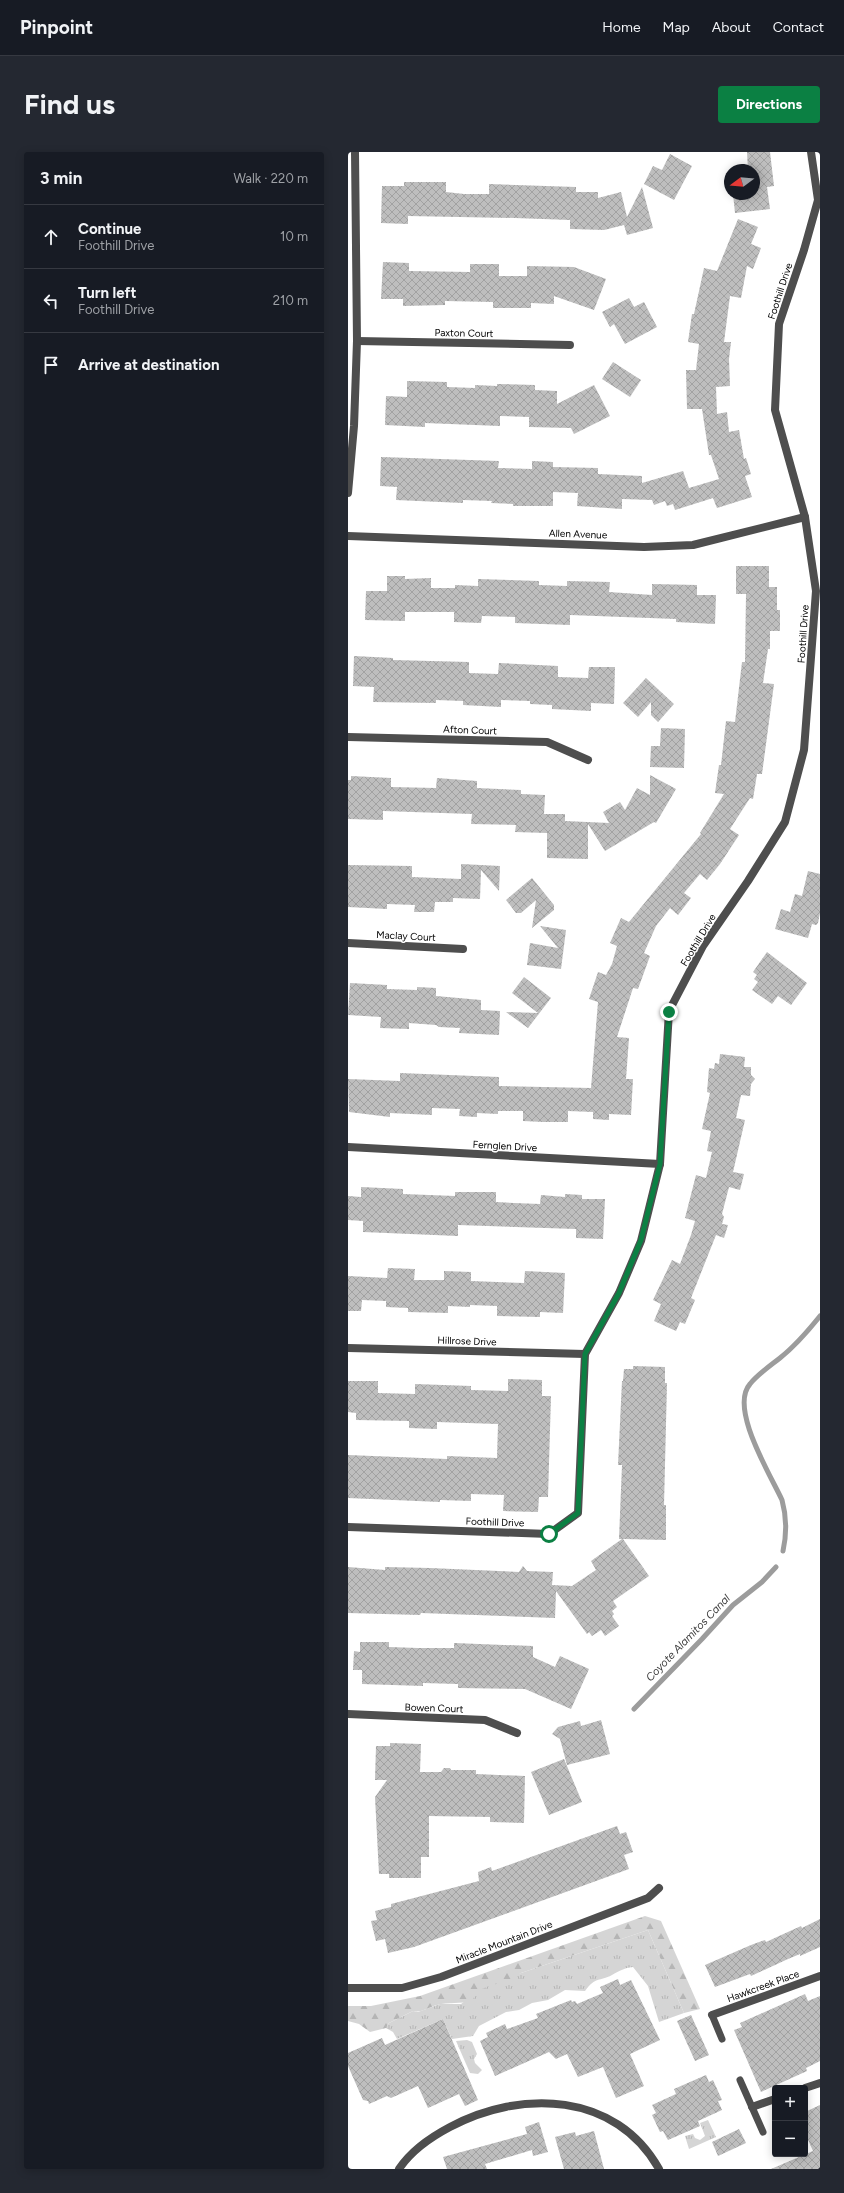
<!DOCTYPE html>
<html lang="en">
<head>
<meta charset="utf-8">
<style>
	body { margin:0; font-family:Figtree,sans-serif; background:#242831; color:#f1f3f6 }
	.controls { position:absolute; right:12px; bottom:12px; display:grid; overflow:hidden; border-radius:4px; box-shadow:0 2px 10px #0003 }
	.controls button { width:36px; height:36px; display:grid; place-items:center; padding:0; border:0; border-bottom:1px solid #363941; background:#171b24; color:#f1f3f6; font:20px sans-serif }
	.compass { position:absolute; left:376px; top:12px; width:36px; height:36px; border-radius:50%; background:#171b24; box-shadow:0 2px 10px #0003; rotate:254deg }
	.stop { position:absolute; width:12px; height:12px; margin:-9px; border:3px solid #0b8043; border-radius:50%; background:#fff }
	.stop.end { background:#0b8043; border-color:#fff; box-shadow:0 1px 4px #0008 }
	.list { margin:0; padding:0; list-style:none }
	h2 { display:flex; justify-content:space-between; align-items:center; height:52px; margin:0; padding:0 16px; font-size:17px }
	h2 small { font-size:13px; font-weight:400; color:#9ea1a6 }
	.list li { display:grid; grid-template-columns:26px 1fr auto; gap:12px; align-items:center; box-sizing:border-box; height:64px; padding:0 16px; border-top:1px solid #363941 }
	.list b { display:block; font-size:15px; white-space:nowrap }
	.list p { margin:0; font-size:13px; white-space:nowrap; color:#9ea1a6 }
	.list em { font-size:13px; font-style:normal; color:#9ea1a6 }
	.icon { flex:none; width:22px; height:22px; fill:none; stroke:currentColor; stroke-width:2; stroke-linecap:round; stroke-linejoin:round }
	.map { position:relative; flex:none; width:472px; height:2017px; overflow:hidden; border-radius:4px }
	header { display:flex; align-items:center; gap:24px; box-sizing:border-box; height:56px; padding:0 20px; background:#171b24; border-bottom:1px solid #363941 }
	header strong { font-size:19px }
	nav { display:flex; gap:22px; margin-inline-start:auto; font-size:14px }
	.intro { display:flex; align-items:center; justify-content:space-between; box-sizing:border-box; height:96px; padding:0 24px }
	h1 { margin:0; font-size:28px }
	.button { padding:10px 18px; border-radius:4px; background:#0b8043; color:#fff; font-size:14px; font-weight:700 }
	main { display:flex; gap:24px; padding:0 24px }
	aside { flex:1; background:#171b24; border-radius:4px; box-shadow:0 2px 10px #0003 }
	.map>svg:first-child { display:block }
</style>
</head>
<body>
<header>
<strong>Pinpoint</strong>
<nav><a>Home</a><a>Map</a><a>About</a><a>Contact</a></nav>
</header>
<div class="intro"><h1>Find us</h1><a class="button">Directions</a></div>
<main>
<aside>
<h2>3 min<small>Walk · 220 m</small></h2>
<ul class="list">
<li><svg class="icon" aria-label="ahead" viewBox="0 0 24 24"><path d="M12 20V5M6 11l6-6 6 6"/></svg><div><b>Continue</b><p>Foothill Drive</p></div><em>10 m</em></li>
<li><svg class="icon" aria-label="left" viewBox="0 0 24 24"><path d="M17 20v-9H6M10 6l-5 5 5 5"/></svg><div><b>Turn left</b><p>Foothill Drive</p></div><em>210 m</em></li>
<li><svg class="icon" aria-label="arrive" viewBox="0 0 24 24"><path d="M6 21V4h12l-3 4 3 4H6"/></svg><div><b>Arrive at destination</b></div></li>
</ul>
</aside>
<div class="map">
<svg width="472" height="2017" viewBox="0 0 472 2017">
	<defs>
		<pattern id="grass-tufts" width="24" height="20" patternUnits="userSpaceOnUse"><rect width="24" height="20" fill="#d5d5d5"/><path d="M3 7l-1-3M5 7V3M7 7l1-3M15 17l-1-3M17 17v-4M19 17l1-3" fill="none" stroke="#b5b5b5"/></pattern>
		<pattern id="forest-firs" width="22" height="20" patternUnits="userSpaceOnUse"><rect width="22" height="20" fill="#d5d5d5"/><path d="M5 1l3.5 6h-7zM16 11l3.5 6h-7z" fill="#b5b5b5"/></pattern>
		<pattern id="building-cross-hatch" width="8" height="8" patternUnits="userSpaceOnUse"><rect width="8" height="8" fill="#bebebe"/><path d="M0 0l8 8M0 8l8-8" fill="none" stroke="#a2a2a2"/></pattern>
	</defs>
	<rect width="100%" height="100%" fill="#fff"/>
	<!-- grass -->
	<g fill="url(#grass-tufts)">
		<path d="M 300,1778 L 336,1861 L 311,1870 L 300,1834 L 285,1815 C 276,1816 271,1819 264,1823 C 251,1830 248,1824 237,1839 L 217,1838 L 200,1848 L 184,1851 L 171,1858 L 158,1860 L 131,1874 L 125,1884 L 104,1887 L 95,1867 L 49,1887 L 45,1880 L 38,1876 L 41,1871 L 65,1859 L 70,1860 L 92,1852 L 113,1852 L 135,1835 L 173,1821 Z"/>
		<path d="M 119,1888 L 124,1890 L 129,1902 L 126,1907 L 127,1911 L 134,1918 L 130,1922 L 122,1921 L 108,1889 Z"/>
		<path d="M 360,1968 L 368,1985 L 341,1997 L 337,1984 L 345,1982 L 347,1986 L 352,1988 L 357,1984 L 352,1971 Z"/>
	</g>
	<!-- forest -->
	<path fill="url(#forest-firs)" d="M 297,1764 L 313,1769 L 352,1857 L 336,1861 L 300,1778 L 173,1821 C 168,1824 162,1829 156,1830 C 142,1834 131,1834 124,1849 C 113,1852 100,1850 89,1853 C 81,1855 74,1861 65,1859 L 41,1871 L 38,1876 L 22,1880 L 11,1872 L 0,1869 L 0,1854 L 23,1854 L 72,1844 Z"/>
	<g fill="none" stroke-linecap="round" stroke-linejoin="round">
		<!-- stream -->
		<g stroke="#9c9c9c" stroke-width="5">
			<path d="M 435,1399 C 439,1381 439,1366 434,1348 C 422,1322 381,1256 402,1232 C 410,1222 422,1214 432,1206 C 447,1194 460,1179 472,1164"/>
			<path d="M 286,1557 L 354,1487 L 385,1453 L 414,1430 L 428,1415"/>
		</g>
	</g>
	<!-- building -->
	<g fill="url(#building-cross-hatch)">
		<path d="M 399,0 L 422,0 L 426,34 L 419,35 L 422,57 L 387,61 L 385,42 L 406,42 L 406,18 L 400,18 Z"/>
		<path d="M 322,2 L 344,14 L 326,48 L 296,32 L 305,14 L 314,18 Z"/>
		<path d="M 56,30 L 98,30 L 98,40 L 116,42 L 141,42 L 141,32 L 228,35 L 228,40 L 250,40 L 250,46 L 273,40 L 279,65 L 294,35 L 305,76 L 279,83 L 276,73 L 256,78 L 222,77 L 222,68 L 167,66 L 60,64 L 60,72 L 33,71 L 34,34 L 56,34 Z"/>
		<path d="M 390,67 L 410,75 L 403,92 L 413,96 L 405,117 L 399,114 L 393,146 L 382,144 L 376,190 L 383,190 L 381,207 L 382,234 L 368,235 L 369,262 L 379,260 L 381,280 L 391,278 L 396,307 L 398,306 L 403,322 L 397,324 L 404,345 L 369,356 L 365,346 L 327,358 L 325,352 L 319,354 L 317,349 L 306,353 L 304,348 L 274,347 L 274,357 L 229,354 L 230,341 L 205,340 L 205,354 L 165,354 L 165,352 L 143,351 L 144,349 L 115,348 L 115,351 L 48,348 L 49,335 L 32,334 L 33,305 L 151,309 L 150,316 L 184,317 L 184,309 L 205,310 L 205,315 L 250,316 L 250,322 L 294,324 L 294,331 L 335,319 L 341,336 L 371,327 L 363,303 L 361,303 L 354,257 L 339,257 L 338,218 L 348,218 L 351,192 L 340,190 L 344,162 L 346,162 L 356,116 L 369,119 Z"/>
		<path d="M 35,110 L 61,111 L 61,119 L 122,120 L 122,112 L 151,112 L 151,124 L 179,124 L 179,114 L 226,115 L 258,127 L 246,158 L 206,144 L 206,152 L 183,151 L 183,156 L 145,156 L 145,150 L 97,149 L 97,153 L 55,154 L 55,147 L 33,147 Z"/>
		<path d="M 281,146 L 286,155 L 296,150 L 309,175 L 277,192 L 266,172 L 262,175 L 254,160 Z"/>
		<path d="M 265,210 L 293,228 L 282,245 L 254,227 Z"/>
		<path d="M 59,229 L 99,230 L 99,235 L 127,236 L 127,233 L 149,234 L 149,232 L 187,233 L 187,238 L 209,239 L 209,252 L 246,233 L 262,264 L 226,282 L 223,276 L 181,275 L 181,265 L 152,264 L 152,274 L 77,271 L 77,275 L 37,273 L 38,244 L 59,245 Z"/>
		<path d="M 388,414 L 421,414 L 421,435 L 429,435 L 429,458 L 432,458 L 432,479 L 422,479 L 422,497 L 420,497 L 415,531 L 426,532 L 414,622 L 409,622 L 405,647 L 402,646 L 382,677 L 391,683 L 372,712 L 359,728 L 352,722 L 336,741 L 343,746 L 330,763 L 322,756 L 308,774 L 296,801 L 302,804 L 290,837 L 285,836 L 269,885 L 281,886 L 278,927 L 285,927 L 283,963 L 261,962 L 261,968 L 245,967 L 245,960 L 220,959 L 220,970 L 195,970 L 175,969 L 175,959 L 150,959 L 150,962 L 129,961 L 129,965 L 111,964 L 112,957 L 84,956 L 84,963 L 42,961 L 42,965 L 1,960 L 0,927 L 52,929 L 52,921 L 151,925 L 151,934 L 243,936 L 250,850 L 241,847 L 250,820 L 258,823 L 264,812 L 269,794 L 262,791 L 273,766 L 281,770 L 353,682 L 352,681 L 376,642 L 367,641 L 371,613 L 373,613 L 378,569 L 387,570 L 394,510 L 397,510 L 398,442 L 388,442 Z"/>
		<path d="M 39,424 L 57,424 L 57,427 L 83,426 L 83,436 L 107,436 L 107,433 L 130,434 L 130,427 L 191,429 L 191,433 L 219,434 L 219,429 L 262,430 L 261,440 L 304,443 L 304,432 L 349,433 L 349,443 L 368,443 L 367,472 L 328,470 L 328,467 L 222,463 L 222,473 L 167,471 L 167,465 L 134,464 L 133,471 L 106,470 L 106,460 L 57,460 L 57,469 L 17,468 L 18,439 L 39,439 Z"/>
		<path d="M 6,504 L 45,506 L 45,508 L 121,510 L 121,521 L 150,522 L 151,511 L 210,514 L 210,525 L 240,526 L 241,515 L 267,515 L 266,552 L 243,551 L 243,559 L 204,557 L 204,553 L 182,552 L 182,549 L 153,548 L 153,555 L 115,553 L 115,549 L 88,548 L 88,551 L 25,550 L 26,535 L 5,534 Z"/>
		<path d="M 298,526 L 326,552 L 310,570 L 303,563 L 303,550 L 290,565 L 275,551 Z"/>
		<path d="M 313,576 L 337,577 L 336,616 L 302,615 L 303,594 L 312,594 Z"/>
		<path d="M 302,623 L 328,637 L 308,671 L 306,670 L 257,699 L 240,672 L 240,707 L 199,706 L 199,681 L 167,680 L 168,673 L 123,672 L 124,662 L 35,659 L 35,668 L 0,667 L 0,628 L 3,628 L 3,624 L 43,626 L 43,635 L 88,636 L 89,626 L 129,629 L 129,636 L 173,638 L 173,642 L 197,643 L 196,662 L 217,662 L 217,669 L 261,671 L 255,660 L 272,650 L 277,658 L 289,636 L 302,643 Z"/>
		<path d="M 113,712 L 152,714 L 151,739 L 133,718 L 132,747 L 105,746 L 105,750 L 87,750 L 86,760 L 66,760 L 67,753 L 39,752 L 39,757 L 0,755 L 0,713 L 64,714 L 64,725 L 113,727 Z"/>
		<path d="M 460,719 L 472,722 L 472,761 L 470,771 L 468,773 L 464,772 L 460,786 L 427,777 L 433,757 L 442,760 L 447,742 L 454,744 Z"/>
		<path d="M 184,726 L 206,753 L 206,758 L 184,776 L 188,748 L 173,761 L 168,761 L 158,748 Z"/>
		<path d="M 192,774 L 218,778 L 213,817 L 179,813 L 182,791 L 210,796 Z"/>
		<path d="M 419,800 L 459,831 L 443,853 L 430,844 L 424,852 L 404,838 L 410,830 L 406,827 L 409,823 L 405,820 Z"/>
		<path d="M 176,825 L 203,846 L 180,876 L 158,860 L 190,861 L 164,841 Z"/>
		<path d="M 2,831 L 39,833 L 39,837 L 69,838 L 69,835 L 88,836 L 88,844 L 133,848 L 133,858 L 152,859 L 151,883 L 111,881 L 112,876 L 91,875 L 88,873 L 61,871 L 61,877 L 32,876 L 33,865 L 0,863 Z"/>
		<path d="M 372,902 L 397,905 L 396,915 L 403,915 L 403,923 L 407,927 L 403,932 L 402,944 L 393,943 L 388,966 L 397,968 L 385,1020 L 396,1022 L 392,1038 L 381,1035 L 374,1062 L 376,1065 L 374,1072 L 380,1073 L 376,1086 L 368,1083 L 343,1146 L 347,1148 L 337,1172 L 332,1170 L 328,1179 L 306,1169 L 313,1152 L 305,1148 L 324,1108 L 332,1112 L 343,1083 L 347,1069 L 337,1066 L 348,1023 L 358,1026 L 364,1000 L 359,999 L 363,979 L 354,977 L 362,941 L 359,940 L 361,916 L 366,917 L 367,911 L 371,912 Z"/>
		<path d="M 13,1035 L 55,1037 L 55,1042 L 107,1044 L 107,1040 L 148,1040 L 148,1050 L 166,1051 L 192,1052 L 193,1043 L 217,1045 L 217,1042 L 234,1043 L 234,1047 L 257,1047 L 255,1087 L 228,1086 L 228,1077 L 110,1073 L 110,1084 L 15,1080 L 15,1069 L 0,1068 L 0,1044 L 13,1045 Z"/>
		<path d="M 40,1116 L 67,1117 L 66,1128 L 96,1128 L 96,1119 L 123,1120 L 123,1129 L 176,1131 L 177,1119 L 217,1121 L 215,1161 L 192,1160 L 192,1165 L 149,1164 L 149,1154 L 122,1153 L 122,1155 L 100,1154 L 100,1161 L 60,1160 L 60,1156 L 38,1155 L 38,1149 L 14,1148 L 13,1159 L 0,1159 L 0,1124 L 39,1126 Z"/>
		<path d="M 285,1214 L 317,1215 L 317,1231 L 319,1231 L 316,1353 L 318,1353 L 318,1388 L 275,1387 L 301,1424 L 265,1449 L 269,1455 L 264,1459 L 266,1462 L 264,1464 L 271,1474 L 257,1484 L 253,1478 L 244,1484 L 241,1480 L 239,1482 L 208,1439 L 207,1466 L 73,1461 L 72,1463 L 0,1461 L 0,1415 L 37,1418 L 37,1415 L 82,1416 L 171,1420 L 175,1414 L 179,1419 L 205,1420 L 204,1433 L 224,1434 L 248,1418 L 243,1409 L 274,1387 L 271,1387 L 274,1313 L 270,1313 L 274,1229 L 275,1229 L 276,1217 L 285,1217 Z"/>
		<path d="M 160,1227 L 194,1228 L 194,1244 L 203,1244 L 200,1345 L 191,1345 L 190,1360 L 155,1359 L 156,1343 L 123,1342 L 123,1349 L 92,1348 L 92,1350 L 0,1346 L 0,1303 L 99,1307 L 99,1304 L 149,1306 L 150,1272 L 89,1270 L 89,1277 L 61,1276 L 61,1269 L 8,1268 L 8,1261 L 0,1260 L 0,1229 L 30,1229 L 30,1241 L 67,1242 L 67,1232 L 123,1234 L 123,1238 L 160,1239 Z"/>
		<path d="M 12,1490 L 41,1490 L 41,1495 L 70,1496 L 106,1496 L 106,1491 L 185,1494 L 185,1505 L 207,1515 L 212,1504 L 241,1517 L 223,1557 L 177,1537 L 110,1536 L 110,1532 L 75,1531 L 75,1534 L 14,1532 L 14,1518 L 5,1518 L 6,1499 L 12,1500 Z"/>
		<path d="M 253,1568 L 262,1602 L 219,1613 L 212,1587 L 204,1582 L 210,1575 L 232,1569 L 233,1574 Z"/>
		<path d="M 42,1591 L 73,1592 L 72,1620 L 93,1620 L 96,1616 L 102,1616 L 103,1618 L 128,1618 L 128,1622 L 177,1624 L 176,1671 L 142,1670 L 142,1665 L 81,1664 L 81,1705 L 73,1705 L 73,1726 L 41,1726 L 41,1722 L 31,1722 L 27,1645 L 39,1628 L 27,1628 L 28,1594 L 42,1594 Z"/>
		<path d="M 216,1607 L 234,1650 L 201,1663 L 183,1620 Z"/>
		<path d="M 269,1674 L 272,1682 L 278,1680 L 285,1700 L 276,1703 L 281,1717 L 66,1795 L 40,1801 L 37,1787 L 28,1789 L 23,1769 L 29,1768 L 27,1759 L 43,1755 L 43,1752 L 131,1729 L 130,1720 L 143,1715 L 144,1719 Z"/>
		<path d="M 472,1767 L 472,1795 L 452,1804 L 452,1802 L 440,1807 L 403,1824 L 402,1822 L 367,1835 L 357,1813 L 403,1793 L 417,1788 L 418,1790 L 453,1774 L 454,1776 Z"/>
		<path d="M 270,1827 L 272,1833 L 283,1828 L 312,1888 L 282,1902 L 296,1934 L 268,1946 L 255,1915 L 230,1925 L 219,1902 L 208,1907 L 201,1900 L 147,1924 L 132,1889 L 140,1885 L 138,1881 L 157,1872 L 159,1877 L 190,1866 L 188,1862 L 223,1848 L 224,1850 L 227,1849 L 229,1852 L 255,1841 L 252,1835 Z"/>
		<path d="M 457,1842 L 460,1849 L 472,1844 L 472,1909 L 458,1916 L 459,1919 L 413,1940 L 386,1878 L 394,1875 L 392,1871 Z"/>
		<path d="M 343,1863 L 361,1903 L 347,1909 L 329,1869 Z"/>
		<path d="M 95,1867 L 130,1948 L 117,1954 L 111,1942 L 80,1956 L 70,1934 L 43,1946 L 39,1944 L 21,1952 L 20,1949 L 15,1948 L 0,1914 L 0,1901 L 34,1886 L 37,1893 Z"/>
		<path d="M 358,1923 L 361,1930 L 365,1928 L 374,1948 L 370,1949 L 374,1958 L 350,1969 L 352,1974 L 320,1988 L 315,1979 L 312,1980 L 304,1963 L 308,1961 L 304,1953 L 328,1942 L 326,1937 Z"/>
		<path d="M 472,1953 L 472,2017 L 423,2017 L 465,1999 L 457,1981 L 457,1960 Z"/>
		<path d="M 191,1970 L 200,2000 L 185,2004 L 184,1998 L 137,2012 L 139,2017 L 99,2017 L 95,2005 L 179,1982 L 177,1975 Z"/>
		<path d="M 391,1977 L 398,1991 L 370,2004 L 364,1990 Z"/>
		<path d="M 246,1979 L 256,2017 L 216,2017 L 207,1985 L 227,1980 L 228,1984 Z"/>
	</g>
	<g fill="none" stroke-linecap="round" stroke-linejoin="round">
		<!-- service -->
		<g stroke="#4e4e4e" stroke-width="7">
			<path d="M 364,1863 L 374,1887"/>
			<path d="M 392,1928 L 415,1980"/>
		</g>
		<!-- minor -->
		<g stroke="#4e4e4e" stroke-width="8">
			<path d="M 9,189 L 222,193"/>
			<path d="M 0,341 L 6,274 L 9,189 L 7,0"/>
			<path d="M 0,384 L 296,395 L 345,393 L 457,365"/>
			<path d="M 0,585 L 199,590 L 240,608"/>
			<path d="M 0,791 L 115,797"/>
			<path d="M 0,995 L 312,1012"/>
			<path d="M 0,1196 L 237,1202"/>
			<path d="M 0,1375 L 201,1382 L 230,1361 L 237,1202 L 271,1141 L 293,1089 L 312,1012 L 321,859 L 355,794 L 400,729 L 437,670 L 456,598 L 468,439 L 457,365 L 427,258 L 431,172 L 456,98 L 470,48 L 463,0"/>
			<path d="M 0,1562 L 137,1568 L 169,1581"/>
			<path d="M 0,1836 L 54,1836 L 93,1825 L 300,1746 L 311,1736"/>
			<path d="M 364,1863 L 472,1824"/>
			<path d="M 457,1936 L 472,1931"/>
			<path d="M 404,1955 L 427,1947"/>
			<path d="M 51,2017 C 63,1999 83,1985 102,1975 C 173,1937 268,1940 311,2017"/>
		</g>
	</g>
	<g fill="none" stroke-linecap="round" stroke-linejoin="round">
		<!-- route -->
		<path stroke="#0b8043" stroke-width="5" d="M 201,1382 L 230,1361 L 237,1202 L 271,1141 L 293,1088 L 312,1012 L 321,860"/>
	</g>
	<g text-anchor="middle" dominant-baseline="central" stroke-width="3" stroke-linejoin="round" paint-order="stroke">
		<!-- street labels -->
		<g font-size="10" fill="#000" stroke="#fff">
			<text transform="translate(432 139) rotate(-72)">Foothill Drive</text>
			<text transform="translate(116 181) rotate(1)">Paxton Court</text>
			<text transform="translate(230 382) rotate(2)">Allen Avenue</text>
			<text transform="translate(455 482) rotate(-86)">Foothill Drive</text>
			<text transform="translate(122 578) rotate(2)">Afton Court</text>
			<text transform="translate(58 784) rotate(3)">Maclay Court</text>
			<text transform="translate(350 788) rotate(-59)">Foothill Drive</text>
			<text transform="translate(157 994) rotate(3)">Fernglen Drive</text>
			<text transform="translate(119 1189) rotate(2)">Hillrose Drive</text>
			<text transform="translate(147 1370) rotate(2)">Foothill Drive</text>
			<text transform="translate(86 1556) rotate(2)">Bowen Court</text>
			<text transform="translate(156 1790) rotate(-21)">Miracle Mountain Drive</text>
			<text transform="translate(415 1834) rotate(-20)">Hawkcreek Place</text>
		</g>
		<!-- water labels -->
		<g font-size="11" font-style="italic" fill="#3d3d3d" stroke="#fff">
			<text transform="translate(340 1486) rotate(-46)">Coyote Alamitos Canal</text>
		</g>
	</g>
</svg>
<div class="controls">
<button>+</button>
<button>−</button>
</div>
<svg class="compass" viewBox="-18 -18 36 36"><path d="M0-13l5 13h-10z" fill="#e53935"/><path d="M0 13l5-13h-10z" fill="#9ea1a6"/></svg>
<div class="stop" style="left:201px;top:1382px"></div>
<div class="stop end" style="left:321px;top:860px"></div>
</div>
</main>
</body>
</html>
